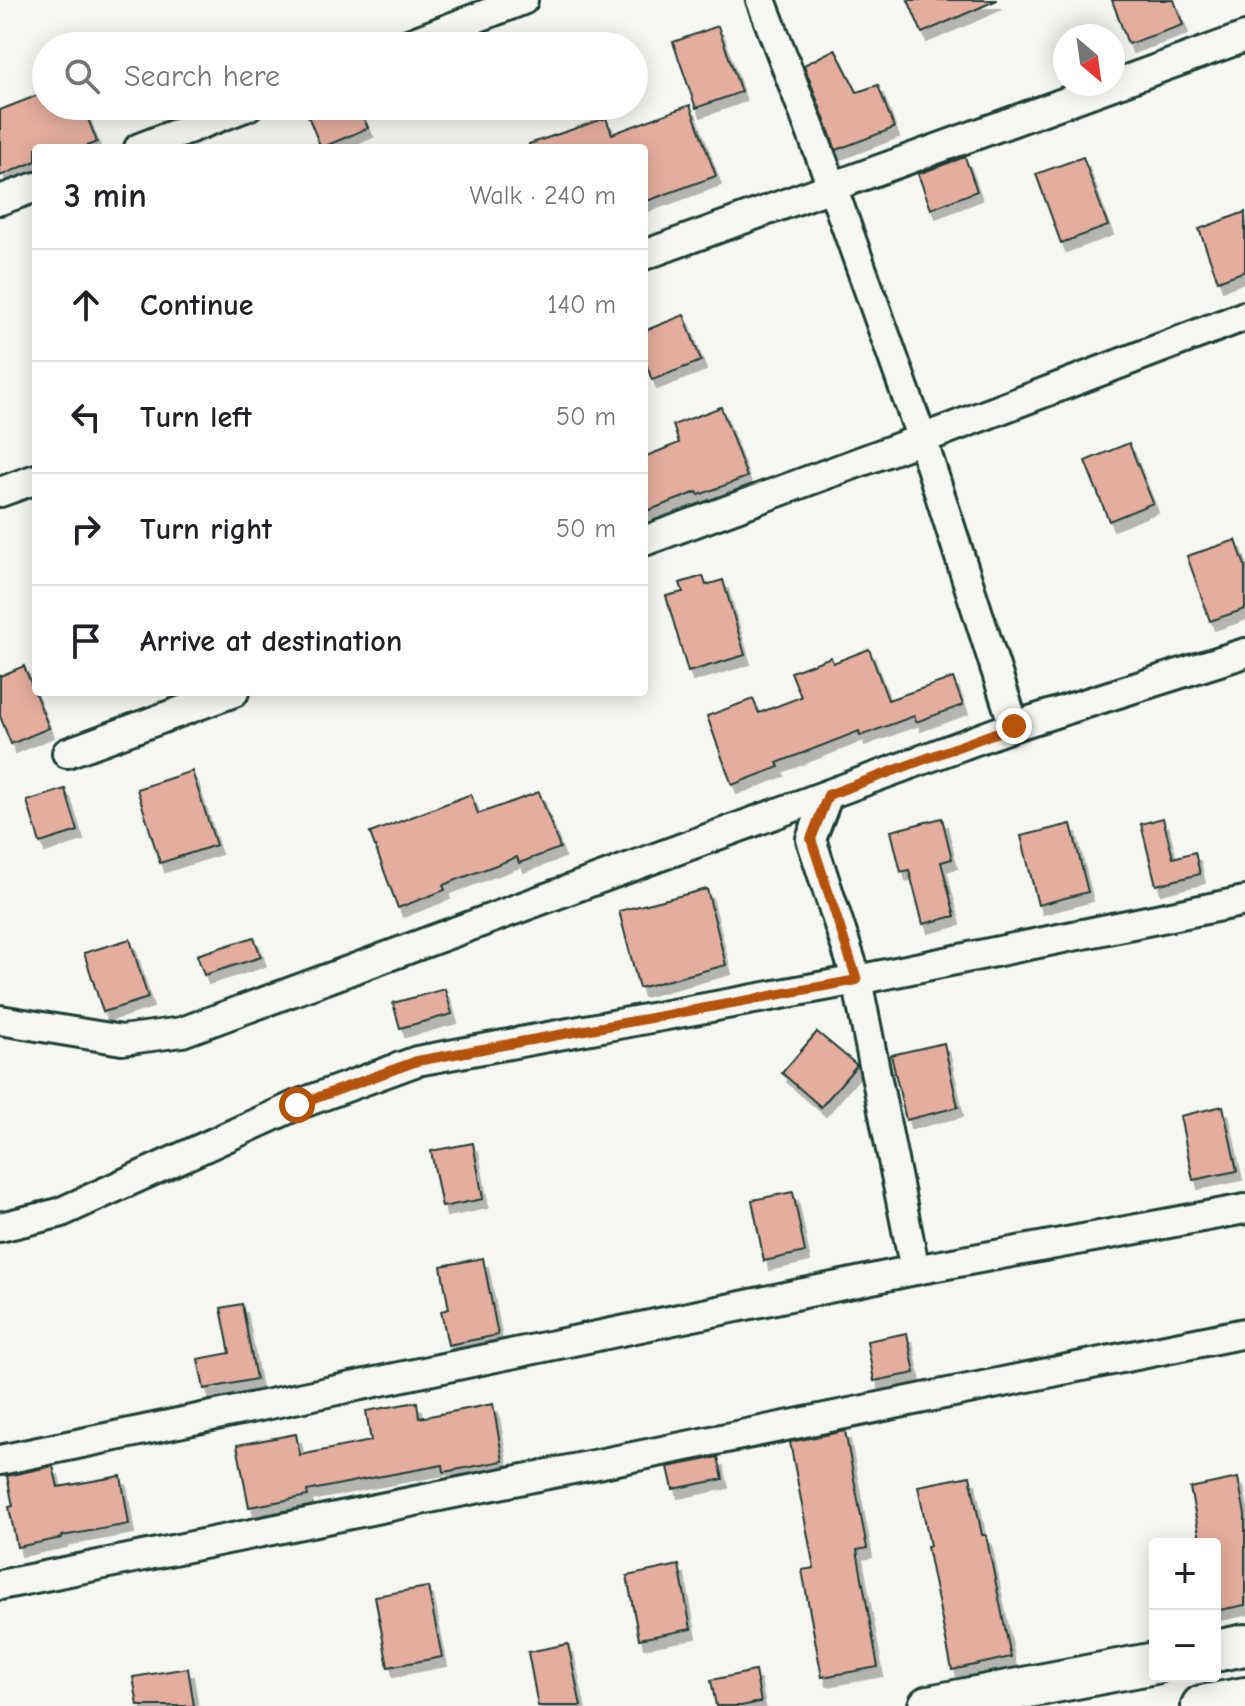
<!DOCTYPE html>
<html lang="en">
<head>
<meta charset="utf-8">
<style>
	body { margin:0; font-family:"Comic Neue",sans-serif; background:#f6f6f6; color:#202124 }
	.controls { position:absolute; right:24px; bottom:24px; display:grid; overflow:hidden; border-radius:8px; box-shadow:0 4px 20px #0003 }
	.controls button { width:72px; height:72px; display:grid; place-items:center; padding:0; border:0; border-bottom:2px solid #e0e0e0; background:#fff; color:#202124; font:40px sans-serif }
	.compass { position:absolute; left:1053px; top:24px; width:72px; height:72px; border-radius:50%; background:#fff; box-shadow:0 4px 20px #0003; rotate:151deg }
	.stop { position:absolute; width:24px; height:24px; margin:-18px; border:6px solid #b45309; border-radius:50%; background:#fff }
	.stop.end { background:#b45309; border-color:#fff; box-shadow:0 2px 8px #0008 }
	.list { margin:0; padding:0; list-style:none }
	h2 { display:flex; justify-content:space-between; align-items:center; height:104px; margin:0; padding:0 32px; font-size:34px }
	h2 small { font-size:26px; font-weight:400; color:#757577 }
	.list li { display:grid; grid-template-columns:52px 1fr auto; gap:24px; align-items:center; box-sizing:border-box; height:112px; padding:0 32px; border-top:2px solid #e0e0e0 }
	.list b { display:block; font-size:30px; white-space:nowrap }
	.list em { font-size:26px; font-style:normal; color:#757577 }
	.icon { flex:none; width:44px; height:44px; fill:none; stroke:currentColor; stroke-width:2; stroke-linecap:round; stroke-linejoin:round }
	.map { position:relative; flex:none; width:1245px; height:1706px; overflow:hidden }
	.search { position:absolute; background:#fff; box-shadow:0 4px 20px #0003; left:32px; top:32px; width:616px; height:88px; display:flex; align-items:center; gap:20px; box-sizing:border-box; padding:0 28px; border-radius:44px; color:#757577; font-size:30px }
	.panel { position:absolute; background:#fff; box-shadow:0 4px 20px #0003; left:32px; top:144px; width:616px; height:552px; border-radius:8px }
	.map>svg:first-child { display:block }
</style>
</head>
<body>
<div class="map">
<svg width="1245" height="1706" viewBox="0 0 1245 1706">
	<defs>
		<filter id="shadow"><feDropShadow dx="5" dy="9" stdDeviation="0" flood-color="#0004"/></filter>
	</defs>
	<rect width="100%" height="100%" fill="#f6f6f2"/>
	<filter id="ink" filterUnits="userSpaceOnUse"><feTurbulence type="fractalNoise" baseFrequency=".0125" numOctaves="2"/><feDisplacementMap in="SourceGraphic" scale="16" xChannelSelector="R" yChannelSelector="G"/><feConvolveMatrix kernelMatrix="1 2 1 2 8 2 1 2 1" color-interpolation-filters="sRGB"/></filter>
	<g filter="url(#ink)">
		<!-- building -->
		<g fill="#e5ad9e" stroke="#1f3d34" stroke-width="2" filter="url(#shadow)">
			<path d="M 908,0 L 997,0 L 922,33 Z"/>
			<path d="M 1112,0 L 1174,0 L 1183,25 L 1128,44 Z"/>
			<path d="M 718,26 L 741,92 L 696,108 L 673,42 Z"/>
			<path d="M 835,49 L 857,92 L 878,85 L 894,128 L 836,150 L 804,65 Z"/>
			<path d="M 46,92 L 46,106 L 83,106 L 97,142 L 82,148 L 36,148 L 36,161 L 0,176 L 0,110 Z"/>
			<path d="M 690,105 L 716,176 L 644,202 L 644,148 L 529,148 L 529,144 L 606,118 L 612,134 Z"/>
			<path d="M 304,106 L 358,106 L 368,128 L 321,148 Z"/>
			<path d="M 965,157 L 977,191 L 931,209 L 918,174 Z"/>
			<path d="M 1083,157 L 1108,226 L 1061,243 L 1036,174 Z"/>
			<path d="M 1245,212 L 1245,271 L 1218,281 L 1199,229 Z"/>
			<path d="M 684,315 L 701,361 L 652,380 L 644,358 L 644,331 Z"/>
			<path d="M 721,407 L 747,477 L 699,495 L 697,492 L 644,512 L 644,457 L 679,443 L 673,425 Z"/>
			<path d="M 1129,443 L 1153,503 L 1109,521 L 1085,461 Z"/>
			<path d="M 1236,540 L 1245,566 L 1245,609 L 1210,621 L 1187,556 Z"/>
			<path d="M 703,576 L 706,585 L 723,580 L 745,655 L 688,672 L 666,596 L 683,592 L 680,583 Z"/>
			<path d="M 869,649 L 888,700 L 953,678 L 963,705 L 916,722 L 914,716 L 860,736 L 859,731 L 777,763 L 779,767 L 732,785 L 707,716 L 753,699 L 759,713 L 801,697 L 791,672 L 831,657 L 833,663 Z"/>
			<path d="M 24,666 L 49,728 L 11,744 L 0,716 L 0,676 Z"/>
			<path d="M 192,771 L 216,845 L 160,863 L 137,789 Z"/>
			<path d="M 65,789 L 78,831 L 40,843 L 27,801 Z"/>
			<path d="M 539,792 L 560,848 L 519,863 L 517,857 L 443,885 L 445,890 L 398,908 L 370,833 L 471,794 L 478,814 Z"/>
			<path d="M 942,818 L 952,859 L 941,862 L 955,916 L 923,924 L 909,870 L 901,872 L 891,831 Z"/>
			<path d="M 1163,818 L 1173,858 L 1195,852 L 1200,874 L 1156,885 L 1141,824 Z"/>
			<path d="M 1071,824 L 1088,892 L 1038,905 L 1021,836 Z"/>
			<path d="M 707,889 L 726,965 L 639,988 L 619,911 Z"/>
			<path d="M 254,937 L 261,957 L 204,975 L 197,955 Z"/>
			<path d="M 130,939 L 148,998 L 103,1012 L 84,953 Z"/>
			<path d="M 445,989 L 452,1014 L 400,1028 L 393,1003 Z"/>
			<path d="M 817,1032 L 857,1065 L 821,1107 L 782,1073 Z"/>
			<path d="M 944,1043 L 958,1107 L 906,1120 L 891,1055 Z"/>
			<path d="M 1223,1106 L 1237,1171 L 1193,1180 L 1180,1116 Z"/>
			<path d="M 473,1143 L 483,1199 L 442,1207 L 431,1151 Z"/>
			<path d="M 793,1192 L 805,1252 L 764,1261 L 752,1200 Z"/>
			<path d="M 483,1258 L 498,1335 L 448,1345 L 441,1311 L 449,1309 L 441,1266 Z"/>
			<path d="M 242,1304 L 256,1379 L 204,1389 L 198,1359 L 230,1353 L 221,1308 Z"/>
			<path d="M 907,1333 L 915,1373 L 874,1381 L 867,1341 Z"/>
			<path d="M 417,1402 L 419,1418 L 493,1404 L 503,1461 L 444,1472 L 443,1465 L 366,1479 L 307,1491 L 308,1496 L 249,1507 L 237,1445 L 296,1434 L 300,1455 L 371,1441 L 366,1411 Z"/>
			<path d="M 845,1431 L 867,1548 L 857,1550 L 878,1667 L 822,1677 L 802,1570 L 814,1568 L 790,1442 Z"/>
			<path d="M 718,1457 L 723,1479 L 673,1489 L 668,1467 Z"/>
			<path d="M 53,1466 L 58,1487 L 121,1476 L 129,1524 L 62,1536 L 62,1538 L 17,1547 L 9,1507 L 13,1506 L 7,1476 Z"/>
			<path d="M 970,1476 L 982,1535 L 986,1535 L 1011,1657 L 952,1670 L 927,1547 L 930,1546 L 918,1486 Z"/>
			<path d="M 1238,1478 L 1245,1514 L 1245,1605 L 1215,1611 L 1215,1544 L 1201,1544 L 1190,1488 Z"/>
			<path d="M 679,1565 L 691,1629 L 639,1639 L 627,1576 Z"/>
			<path d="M 428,1587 L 442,1657 L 388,1667 L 375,1596 Z"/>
			<path d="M 568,1644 L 581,1706 L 538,1706 L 528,1652 Z"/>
			<path d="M 188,1668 L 194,1706 L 138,1706 L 133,1677 Z"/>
			<path d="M 755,1671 L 761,1702 L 741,1706 L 716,1706 L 711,1680 Z"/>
		</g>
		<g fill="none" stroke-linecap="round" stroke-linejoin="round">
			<defs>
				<g id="street">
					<path d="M 761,0 L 832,186 L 922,439 L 1014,726"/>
					<path d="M 403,46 L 523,0"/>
					<path d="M 139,148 L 248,106"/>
					<path d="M 0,200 L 36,187"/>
					<path d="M 644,255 L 1245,37"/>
					<path d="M 0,492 L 36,479"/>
					<path d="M 644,541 L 922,439 L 1245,316"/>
					<path d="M 67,753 L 234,692"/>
					<path d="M 828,795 L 811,839 L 857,980 L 915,1270"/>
					<path d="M 0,1020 L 122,1040 L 182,1032 L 1014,726 L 1245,653"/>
					<path d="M 0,1227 L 59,1213 L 297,1105 L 417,1061 L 857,980 L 1245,901"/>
					<path d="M 0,1460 L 915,1270 L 1245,1209"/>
					<path d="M 0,1585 L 1245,1333"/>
				</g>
				<g id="secondary">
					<path d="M 1215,1651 L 1245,1645"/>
					<path d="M 929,1706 L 1155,1663"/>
					<path d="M 1202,1706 L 1245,1698"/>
				</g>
			</defs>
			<!-- street casing -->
			<use href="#street" stroke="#1f3d34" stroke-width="34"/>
			<!-- secondary casing -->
			<use href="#secondary" stroke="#1f3d34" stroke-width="46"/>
			<!-- street -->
			<use href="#street" stroke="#f6f6f2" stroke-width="28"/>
			<!-- secondary -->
			<use href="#secondary" stroke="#f6f6f2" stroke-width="40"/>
		</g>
	</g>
	<g fill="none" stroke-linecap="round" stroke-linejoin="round" filter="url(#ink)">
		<!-- route -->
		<path stroke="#b45309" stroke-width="10" d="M 297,1105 L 417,1061 L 857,980 L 811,839 L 828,795 L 1014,726"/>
	</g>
</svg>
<div class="controls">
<button>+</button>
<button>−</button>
</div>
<svg class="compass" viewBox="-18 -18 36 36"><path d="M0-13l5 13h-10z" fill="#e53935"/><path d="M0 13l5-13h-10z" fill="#757577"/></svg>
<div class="stop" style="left:297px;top:1105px"></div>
<div class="stop end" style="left:1014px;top:726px"></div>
<div class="search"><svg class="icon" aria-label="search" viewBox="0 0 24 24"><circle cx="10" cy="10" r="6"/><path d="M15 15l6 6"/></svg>Search here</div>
<section class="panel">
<h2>3 min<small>Walk · 240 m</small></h2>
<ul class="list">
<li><svg class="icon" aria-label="ahead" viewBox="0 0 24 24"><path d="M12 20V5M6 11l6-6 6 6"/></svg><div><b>Continue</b></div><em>140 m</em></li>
<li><svg class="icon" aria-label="left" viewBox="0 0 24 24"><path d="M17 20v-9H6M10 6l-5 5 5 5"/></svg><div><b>Turn left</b></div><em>50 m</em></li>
<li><svg class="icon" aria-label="right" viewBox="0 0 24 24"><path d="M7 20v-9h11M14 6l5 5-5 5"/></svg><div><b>Turn right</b></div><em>50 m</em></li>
<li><svg class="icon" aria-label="arrive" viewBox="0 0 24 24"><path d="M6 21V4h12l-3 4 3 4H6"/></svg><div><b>Arrive at destination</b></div></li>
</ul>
</section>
</div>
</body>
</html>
